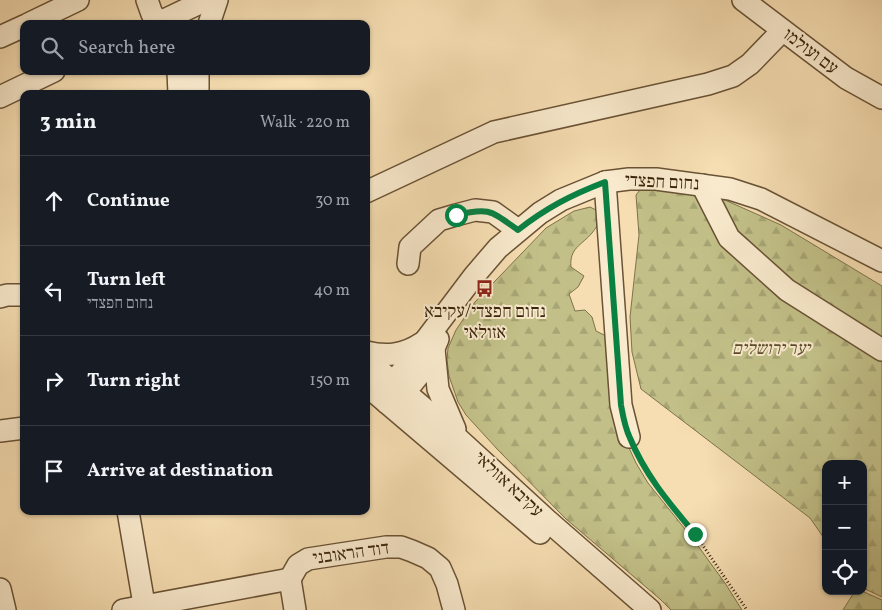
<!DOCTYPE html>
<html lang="en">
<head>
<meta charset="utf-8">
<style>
	body { margin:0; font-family:Vollkorn,"Frank Ruhl Libre",serif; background:#242831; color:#f1f3f6 }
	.controls { position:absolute; right:15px; bottom:15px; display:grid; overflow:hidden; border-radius:10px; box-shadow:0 1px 4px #0004 }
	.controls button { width:45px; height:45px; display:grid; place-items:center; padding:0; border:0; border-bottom:1px solid #363941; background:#171b24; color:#f1f3f6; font:25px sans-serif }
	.stop { position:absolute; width:15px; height:15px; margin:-11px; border:4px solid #0b8043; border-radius:50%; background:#fff }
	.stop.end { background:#0b8043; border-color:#fff; box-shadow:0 1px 5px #0008 }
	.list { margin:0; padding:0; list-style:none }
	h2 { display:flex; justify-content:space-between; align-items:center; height:65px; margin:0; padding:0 20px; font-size:21px }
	h2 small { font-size:16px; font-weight:400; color:#9ea1a6 }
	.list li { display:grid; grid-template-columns:32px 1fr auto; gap:15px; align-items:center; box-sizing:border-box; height:90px; padding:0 20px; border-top:1px solid #363941 }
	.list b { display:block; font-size:19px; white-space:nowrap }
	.list p { margin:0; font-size:16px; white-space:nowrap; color:#9ea1a6 }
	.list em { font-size:16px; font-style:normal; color:#9ea1a6 }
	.icon { flex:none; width:28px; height:28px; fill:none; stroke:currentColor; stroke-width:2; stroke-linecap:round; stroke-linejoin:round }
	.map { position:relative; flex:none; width:882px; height:610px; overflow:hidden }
	.search { position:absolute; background:#171b24; box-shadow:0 1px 4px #0004; left:20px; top:20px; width:350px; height:55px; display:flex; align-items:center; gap:12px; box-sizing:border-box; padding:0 18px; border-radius:10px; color:#9ea1a6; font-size:19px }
	.panel { position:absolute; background:#171b24; box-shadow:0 1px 4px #0004; left:20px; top:90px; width:350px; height:425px; border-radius:10px }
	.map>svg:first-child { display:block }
</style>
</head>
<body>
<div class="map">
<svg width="882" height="610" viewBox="0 0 882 610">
	<defs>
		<pattern id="forest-firs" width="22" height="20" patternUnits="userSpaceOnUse" patternTransform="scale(1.25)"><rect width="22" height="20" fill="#c2c088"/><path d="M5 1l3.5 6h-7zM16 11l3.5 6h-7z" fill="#a7a574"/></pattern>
	</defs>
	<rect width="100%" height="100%" fill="#f6deb2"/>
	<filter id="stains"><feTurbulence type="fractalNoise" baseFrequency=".004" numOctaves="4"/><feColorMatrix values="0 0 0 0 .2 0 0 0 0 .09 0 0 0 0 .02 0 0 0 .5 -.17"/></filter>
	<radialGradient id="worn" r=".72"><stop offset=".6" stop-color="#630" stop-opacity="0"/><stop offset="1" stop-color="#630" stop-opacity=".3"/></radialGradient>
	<!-- forest -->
	<g fill="url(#forest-firs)" stroke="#7e724a">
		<path d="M 649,189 L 679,189 L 725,200 L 781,225 L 882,286 L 882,597 L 863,588 L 863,464 L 826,464 L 826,541 L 810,518 L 641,389 L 632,352 L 630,317 L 639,235 L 636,195 L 640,190 Z"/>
		<path d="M 590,207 L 598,211 L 603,220 C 598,224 596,228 592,233 C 582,245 569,248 571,267 L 584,276 L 578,287 L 569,294 L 575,311 L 585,310 L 592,317 L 596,331 L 612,339 L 624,437 L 636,463 L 648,483 L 693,539 L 725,583 L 742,610 L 671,610 L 660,599 L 566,519 L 498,450 L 466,415 L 458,402 L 449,376 L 447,360 L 448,348 L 456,330 L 475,302 L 546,228 L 574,211 Z"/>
		<path d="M 855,591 L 862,591 L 882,600 L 882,610 L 843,610 Z"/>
	</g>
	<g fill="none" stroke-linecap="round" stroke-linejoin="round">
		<defs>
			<g id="minor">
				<path d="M 147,0 L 152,14 L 162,24"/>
				<path d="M 743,0 L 846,78 L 882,98"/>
				<path d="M 28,24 L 78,0"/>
				<path d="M 156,24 L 206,0"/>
				<path d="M 209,24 L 217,0"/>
				<path d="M 0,37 L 24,26"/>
				<path d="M 178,71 L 179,94"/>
				<path d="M 198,71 L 198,94"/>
				<path d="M 0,97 L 54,71"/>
				<path d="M 605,182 L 621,405 L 629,437"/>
				<path d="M 702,185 L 729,238 L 787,290 L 882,350"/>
				<path d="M 366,192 L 494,132 L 708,84 L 733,76 L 750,64 L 782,31"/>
				<path d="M 408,264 L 410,247 L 439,220 L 456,215 L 475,210 L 493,212 L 518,230"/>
				<path d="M 0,297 L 7,295 L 24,295"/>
				<path d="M 434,349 L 438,389 L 455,429"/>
				<path d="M 366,352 C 387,357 404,355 422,343"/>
				<path d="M 366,359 L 440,422 L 548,521 L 650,610"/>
				<path d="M 366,385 L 540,533"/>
				<path d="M 395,398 C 416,385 429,362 438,339"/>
				<path d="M 387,403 L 394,382 L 474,276 L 498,248 L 540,213 L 561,200 L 605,182 L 629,179 L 656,179 L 730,189 L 761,199 L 882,261"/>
				<path d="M 0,431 L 24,428"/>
				<path d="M 128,511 L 145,610"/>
				<path d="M 290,579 L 298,565 L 308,559 L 386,547 L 401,547 L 412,551 L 428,558 L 440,568 L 447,584 L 454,610"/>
				<path d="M 290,579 L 295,610"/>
				<path d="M 0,589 L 5,610"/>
				<path d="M 123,610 L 290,579"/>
			</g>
		</defs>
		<!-- minor casing -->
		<use href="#minor" stroke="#695235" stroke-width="24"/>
		<!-- path -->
		<path stroke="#3a240b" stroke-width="3" stroke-dasharray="1 2.5" stroke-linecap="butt" d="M 637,453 L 653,482 L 695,534 L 747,610"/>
		<!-- minor -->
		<use href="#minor" stroke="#f9eacd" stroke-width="21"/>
	</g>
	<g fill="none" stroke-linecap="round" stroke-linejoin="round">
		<!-- route -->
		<path stroke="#0b8043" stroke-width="6" d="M 456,215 C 490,207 491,211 518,230 C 546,208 571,195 605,182 L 621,405 C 623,416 625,428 630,438 C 645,475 670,504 695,534"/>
	</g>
	<!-- icons -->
	<defs>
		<symbol id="bus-bare" viewBox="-9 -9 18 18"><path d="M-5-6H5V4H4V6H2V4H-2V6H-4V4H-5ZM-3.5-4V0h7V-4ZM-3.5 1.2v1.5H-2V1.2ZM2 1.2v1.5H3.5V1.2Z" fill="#8f2418" stroke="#f9eacd" stroke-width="2.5" paint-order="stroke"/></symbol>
	</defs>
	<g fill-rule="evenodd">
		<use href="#bus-bare" x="472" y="276" width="25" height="25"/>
	</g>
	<g text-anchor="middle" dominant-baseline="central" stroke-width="4" stroke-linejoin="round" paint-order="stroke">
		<!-- street labels -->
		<g font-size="18" fill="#3a240b" stroke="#f9eacd">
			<text transform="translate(810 52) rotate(37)">עם ועולמו</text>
			<text transform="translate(662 183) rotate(3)">נחום חפצדי</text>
			<text transform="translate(508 485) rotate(43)">עקיבא אזולאי</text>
			<text transform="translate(351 554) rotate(-8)">דוד הראובני</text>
		</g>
		<!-- poi labels -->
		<g font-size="18" fill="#3a240b" stroke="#f9eacd">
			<text x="485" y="312">נחום חפצדי/עקיבא<tspan x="485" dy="21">אזולאי</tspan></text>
		</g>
		<!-- park labels -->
		<g font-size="18" font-style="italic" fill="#5c4b2a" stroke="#f9eacd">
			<text x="771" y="349">יער ירושלים</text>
		</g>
	</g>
	<rect width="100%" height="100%" filter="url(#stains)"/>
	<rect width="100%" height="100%" fill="url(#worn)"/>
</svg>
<div class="controls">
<button>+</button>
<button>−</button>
<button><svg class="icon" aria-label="locate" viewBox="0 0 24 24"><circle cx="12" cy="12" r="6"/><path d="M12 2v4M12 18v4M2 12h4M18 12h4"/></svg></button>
</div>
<div class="stop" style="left:456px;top:215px"></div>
<div class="stop end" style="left:695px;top:534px"></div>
<div class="search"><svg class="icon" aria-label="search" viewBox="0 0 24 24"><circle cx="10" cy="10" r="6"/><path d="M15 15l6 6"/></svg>Search here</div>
<section class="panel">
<h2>3 min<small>Walk · 220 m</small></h2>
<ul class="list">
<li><svg class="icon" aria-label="ahead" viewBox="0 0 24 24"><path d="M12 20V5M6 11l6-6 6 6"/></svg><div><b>Continue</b></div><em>30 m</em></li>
<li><svg class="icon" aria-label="left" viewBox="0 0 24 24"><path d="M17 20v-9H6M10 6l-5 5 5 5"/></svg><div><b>Turn left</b><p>נחום חפצדי</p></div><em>40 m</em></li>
<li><svg class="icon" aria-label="right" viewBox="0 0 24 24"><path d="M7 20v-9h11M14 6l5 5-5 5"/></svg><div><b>Turn right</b></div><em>150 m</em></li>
<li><svg class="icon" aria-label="arrive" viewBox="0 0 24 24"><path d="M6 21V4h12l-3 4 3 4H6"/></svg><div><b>Arrive at destination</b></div></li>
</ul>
</section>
</div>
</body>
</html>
